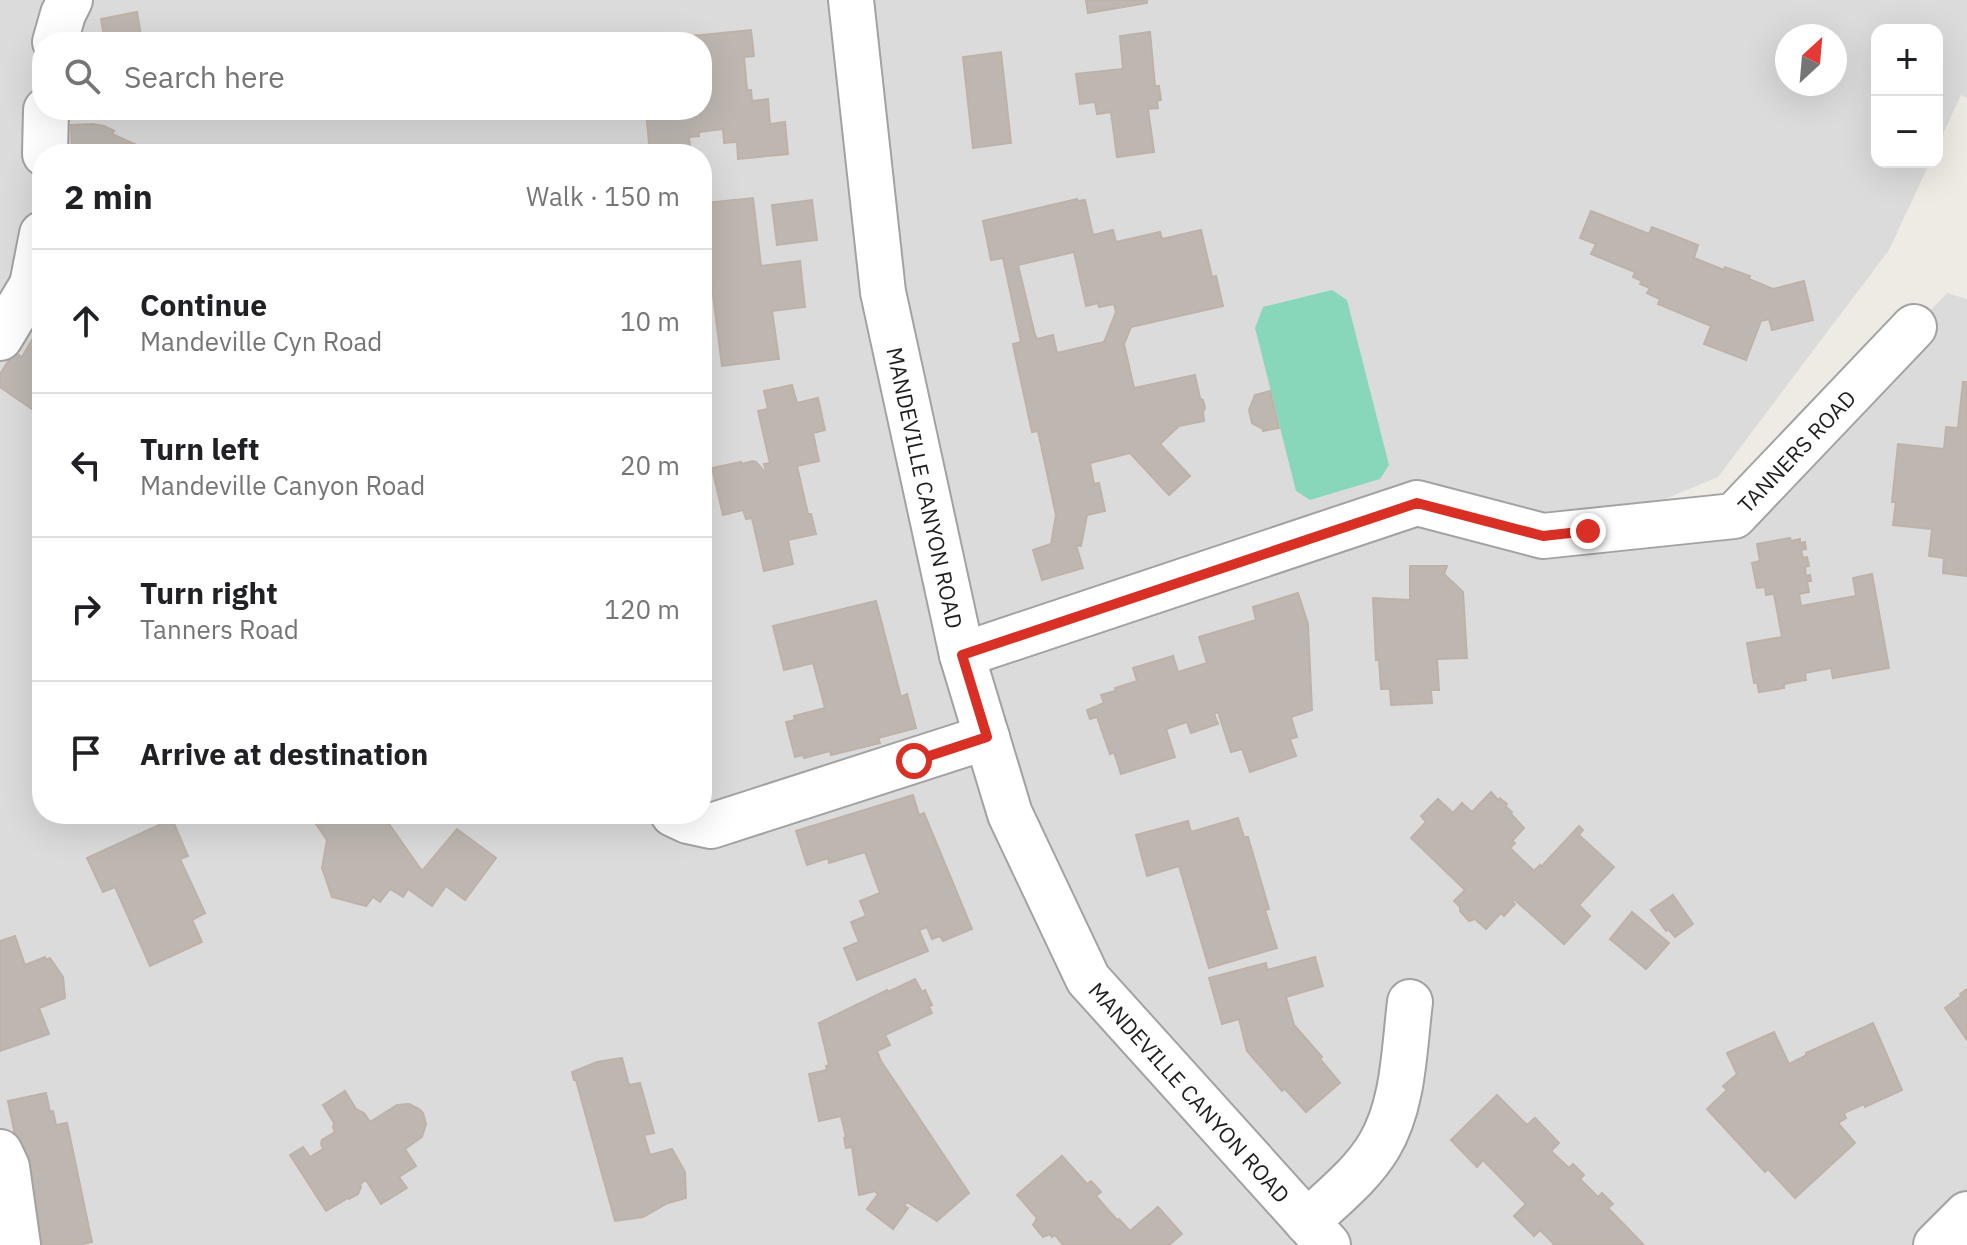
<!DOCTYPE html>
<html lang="en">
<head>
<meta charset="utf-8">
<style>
	body { margin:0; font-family:"IBM Plex Sans",sans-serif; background:#f2f2f2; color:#202124 }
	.controls { position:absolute; right:24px; top:24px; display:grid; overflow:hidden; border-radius:16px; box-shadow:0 8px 32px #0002 }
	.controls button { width:72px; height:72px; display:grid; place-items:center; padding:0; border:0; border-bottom:2px solid #e0e0e0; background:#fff; color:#202124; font:40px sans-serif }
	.compass { position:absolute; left:1775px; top:24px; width:72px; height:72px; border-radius:50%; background:#fff; box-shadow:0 8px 32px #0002; rotate:26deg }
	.stop { position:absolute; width:24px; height:24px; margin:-18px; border:6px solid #d93025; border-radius:50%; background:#fff }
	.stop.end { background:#d93025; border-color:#fff; box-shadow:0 2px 8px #0008 }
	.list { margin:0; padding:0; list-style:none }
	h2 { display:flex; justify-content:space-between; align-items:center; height:104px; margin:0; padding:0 32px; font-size:34px }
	h2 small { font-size:26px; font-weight:400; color:#757577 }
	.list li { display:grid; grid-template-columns:52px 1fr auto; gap:24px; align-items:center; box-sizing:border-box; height:144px; padding:0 32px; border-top:2px solid #e0e0e0 }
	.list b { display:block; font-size:30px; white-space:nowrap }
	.list p { margin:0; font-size:26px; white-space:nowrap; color:#757577 }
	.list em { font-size:26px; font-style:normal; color:#757577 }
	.icon { flex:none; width:44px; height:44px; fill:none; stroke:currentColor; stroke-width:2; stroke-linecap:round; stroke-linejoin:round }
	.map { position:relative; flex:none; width:1967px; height:1245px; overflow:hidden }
	.search { position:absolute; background:#fff; box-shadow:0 8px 32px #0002; left:32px; top:32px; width:680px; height:88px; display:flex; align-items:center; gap:20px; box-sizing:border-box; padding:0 28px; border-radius:32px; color:#757577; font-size:30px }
	.panel { position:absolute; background:#fff; box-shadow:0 8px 32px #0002; left:32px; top:144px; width:680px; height:680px; border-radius:32px }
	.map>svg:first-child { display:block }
</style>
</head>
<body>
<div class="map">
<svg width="1967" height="1245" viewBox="0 0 1967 1245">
	<rect width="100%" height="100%" fill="#eeebe4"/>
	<!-- residential -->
	<path fill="#dcdbdb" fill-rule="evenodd" d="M 0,0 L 1967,0 L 1967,98 L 1961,95 L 1937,147 L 1937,30 L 1877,30 L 1877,162 L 1930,162 L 1889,250 L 1718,477 L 1591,530 L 1734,516 L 1947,293 L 1967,299 L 1967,1245 L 0,1245 ZM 1787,36 L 1835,36 L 1835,84 L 1787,84 ZM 42,42 L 702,42 L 702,110 L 42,110 ZM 42,154 L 702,154 L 702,814 L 42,814 Z"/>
	<!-- pitch -->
	<path fill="#88d7bb" d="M 1332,290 L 1347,300 L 1389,465 L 1380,479 L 1310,500 L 1296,491 L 1255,328 L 1263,307 Z"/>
	<!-- building -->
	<g fill="#beb7b1" stroke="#beb2a8" stroke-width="2" fill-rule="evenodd">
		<path d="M 1086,0 L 1147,0 L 1147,3 L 1088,13 Z"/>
		<path d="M 137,12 L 142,42 L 105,42 L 101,19 Z"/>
		<path d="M 751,30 L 754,56 L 744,57 L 747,90 L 751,90 L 752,101 L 768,99 L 770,124 L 785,122 L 788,154 L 738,159 L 737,142 L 724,143 L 723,129 L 699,132 L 699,136 L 689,137 L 691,154 L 650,154 L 646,110 L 702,110 L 702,42 L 682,42 L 682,37 Z"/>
		<path d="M 1150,32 L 1155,86 L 1159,86 L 1161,100 L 1157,101 L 1158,108 L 1148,109 L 1154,152 L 1117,157 L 1111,112 L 1097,114 L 1095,102 L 1080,104 L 1076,74 L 1123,69 L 1120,36 Z"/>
		<path d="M 1001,52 L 1011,143 L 973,148 L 963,57 Z"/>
		<path d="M 93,124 L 104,126 L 114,131 L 112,134 L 156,154 L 72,154 L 71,125 Z"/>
		<path d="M 753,198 L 761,266 L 800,261 L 805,307 L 772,311 L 779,359 L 722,366 L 707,248 L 711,247 L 706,203 Z"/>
		<path d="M 1077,199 L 1077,201 L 1085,200 L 1093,235 L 1113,230 L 1116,242 L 1160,232 L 1162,239 L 1201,230 L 1212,277 L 1216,276 L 1223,306 L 1131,327 L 1124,344 L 1134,388 L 1195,375 L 1200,398 L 1203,400 L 1205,408 L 1203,412 L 1204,421 L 1179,426 L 1160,444 L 1190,476 L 1169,495 L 1130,453 L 1090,463 L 1094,484 L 1099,483 L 1105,511 L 1087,515 L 1081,546 L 1076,545 L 1083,568 L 1042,580 L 1033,550 L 1051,544 L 1056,515 L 1038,431 L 1032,432 L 1015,354 L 1013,344 L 1021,342 L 1003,258 L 991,260 L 983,221 ZM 1074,252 L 1086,306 L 1098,303 L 1099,307 L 1114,304 L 1116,312 L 1104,342 L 1057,353 L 1053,335 L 1037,339 L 1035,335 L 1018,265 Z"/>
		<path d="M 812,200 L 817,240 L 777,245 L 772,205 Z"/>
		<path d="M 1591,211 L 1649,234 L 1652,227 L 1698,245 L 1694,258 L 1724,270 L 1725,267 L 1750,276 L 1749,279 L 1773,289 L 1804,281 L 1813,320 L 1772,330 L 1769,319 L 1761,321 L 1746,360 L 1704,344 L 1711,326 L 1658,304 L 1660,299 L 1647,293 L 1650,288 L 1640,284 L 1642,281 L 1633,277 L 1635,272 L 1591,254 L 1596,244 L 1580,238 Z"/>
		<path d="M 42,323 L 42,394 L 32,409 L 0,387 L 0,374 L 14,352 L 22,357 Z"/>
		<path d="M 1963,382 L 1967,382 L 1967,576 L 1943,573 L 1944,558 L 1929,556 L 1932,529 L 1893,525 L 1896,502 L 1892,502 L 1898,444 L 1944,449 L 1946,427 L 1958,428 Z"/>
		<path d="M 792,385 L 797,403 L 818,398 L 825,430 L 813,433 L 819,461 L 797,466 L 808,514 L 811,514 L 816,534 L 788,540 L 793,564 L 764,571 L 752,518 L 746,519 L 743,510 L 723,515 L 712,468 L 741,462 L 741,464 L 753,461 L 756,462 L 764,471 L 766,471 L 764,464 L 770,463 L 758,411 L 768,409 L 764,391 Z"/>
		<path d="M 1270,391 L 1279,428 L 1263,431 L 1263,429 L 1252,423 L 1249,410 L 1255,395 Z"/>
		<path d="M 1790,538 L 1791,541 L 1800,539 L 1800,543 L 1805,542 L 1806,549 L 1801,550 L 1803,558 L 1807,557 L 1809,566 L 1805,567 L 1806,576 L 1810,575 L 1811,581 L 1807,581 L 1809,592 L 1799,594 L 1801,606 L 1856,596 L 1853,578 L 1872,574 L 1889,668 L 1833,678 L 1831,668 L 1805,673 L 1806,680 L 1784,684 L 1784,688 L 1759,692 L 1757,682 L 1754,683 L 1747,643 L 1782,637 L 1774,594 L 1766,595 L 1765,587 L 1757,588 L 1752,563 L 1760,561 L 1757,544 Z"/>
		<path d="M 1410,566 L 1447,566 L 1444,574 L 1463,592 L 1467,658 L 1437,659 L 1439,690 L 1431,690 L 1432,703 L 1391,705 L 1390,689 L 1381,689 L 1379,660 L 1376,660 L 1373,598 L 1410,600 Z"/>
		<path d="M 1298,593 L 1308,624 L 1312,710 L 1291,717 L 1297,737 L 1290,739 L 1296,756 L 1250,772 L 1242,749 L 1231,752 L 1218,712 L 1214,714 L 1218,724 L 1191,733 L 1187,722 L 1166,729 L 1175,757 L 1121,774 L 1114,752 L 1110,754 L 1097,717 L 1090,719 L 1087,710 L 1104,703 L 1101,695 L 1115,691 L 1118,695 L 1115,688 L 1137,681 L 1133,668 L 1173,656 L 1178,672 L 1207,663 L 1199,637 L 1256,620 L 1253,607 Z"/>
		<path d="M 876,601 L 901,697 L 907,694 L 916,728 L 878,738 L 880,743 L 831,755 L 830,751 L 804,758 L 803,755 L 795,757 L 786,722 L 795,720 L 794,716 L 825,708 L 813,663 L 784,670 L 773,626 Z"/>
		<path d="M 1491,792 L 1498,800 L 1500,798 L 1507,804 L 1505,806 L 1512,812 L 1511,814 L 1524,828 L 1512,841 L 1515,843 L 1510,848 L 1534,871 L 1540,865 L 1541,867 L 1579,826 L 1583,830 L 1579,835 L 1614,867 L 1579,905 L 1590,916 L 1564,944 L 1514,899 L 1512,901 L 1515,904 L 1504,916 L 1501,913 L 1486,929 L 1475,919 L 1469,921 L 1460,911 L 1460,907 L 1454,901 L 1465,890 L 1411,838 L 1426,822 L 1421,816 L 1438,799 L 1453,813 L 1462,803 L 1472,812 Z"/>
		<path d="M 913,795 L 919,815 L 924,813 L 972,929 L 943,941 L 940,936 L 932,939 L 927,927 L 919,930 L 928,951 L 857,980 L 844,948 L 859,942 L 851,922 L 866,916 L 860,901 L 880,893 L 865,852 L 829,863 L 828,858 L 807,865 L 796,831 Z"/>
		<path d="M 309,814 L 382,814 L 422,871 L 457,829 L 496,858 L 465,900 L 446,886 L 432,906 L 408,889 L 403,897 L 390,889 L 380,902 L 373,897 L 366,906 L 332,897 L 322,868 L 327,840 Z"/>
		<path d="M 1238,818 L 1244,837 L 1248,837 L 1269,909 L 1265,910 L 1277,948 L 1209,968 L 1179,866 L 1147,876 L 1136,835 L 1188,821 L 1191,832 Z"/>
		<path d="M 172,819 L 188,856 L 180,859 L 205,913 L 192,920 L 202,942 L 150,966 L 115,887 L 103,892 L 87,858 Z"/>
		<path d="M 1673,895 L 1693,924 L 1675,937 L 1668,929 L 1666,931 L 1651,910 Z"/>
		<path d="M 1632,912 L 1669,943 L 1646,969 L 1610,939 Z"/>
		<path d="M 15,936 L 25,965 L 45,957 L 46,960 L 50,958 L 63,977 L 65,998 L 39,1008 L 49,1034 L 0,1051 L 0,941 Z"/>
		<path d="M 1315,957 L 1323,986 L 1286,997 L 1294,1025 L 1322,1057 L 1320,1059 L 1340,1083 L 1306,1112 L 1285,1089 L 1282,1091 L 1247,1051 L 1239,1019 L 1222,1024 L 1209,978 L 1266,963 L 1267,970 Z"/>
		<path d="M 915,979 L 922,992 L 925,990 L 932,1005 L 929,1007 L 932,1013 L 885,1035 L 890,1045 L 877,1051 L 881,1061 L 969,1193 L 937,1221 L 907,1202 L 904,1206 L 908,1208 L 893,1229 L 867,1209 L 878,1194 L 875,1191 L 859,1195 L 852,1147 L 846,1148 L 844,1138 L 846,1137 L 841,1116 L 819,1121 L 809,1074 L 827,1070 L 826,1066 L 829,1065 L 819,1023 L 887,990 L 888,992 Z"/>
		<path d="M 1967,989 L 1967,1040 L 1945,1008 L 1961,996 L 1960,994 Z"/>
		<path d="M 1873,1023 L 1902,1090 L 1865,1107 L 1864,1104 L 1844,1113 L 1846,1118 L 1838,1123 L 1855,1143 L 1795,1198 L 1768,1169 L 1765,1172 L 1707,1109 L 1727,1090 L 1723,1086 L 1737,1074 L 1727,1053 L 1774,1032 L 1789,1064 L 1807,1055 L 1806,1053 Z"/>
		<path d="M 622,1058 L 629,1085 L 640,1083 L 654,1133 L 644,1135 L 650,1155 L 672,1149 L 685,1172 L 686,1198 L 668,1203 L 643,1217 L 615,1221 L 576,1080 L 574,1080 L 572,1072 L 597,1062 Z"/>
		<path d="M 345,1091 L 356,1109 L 364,1113 L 370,1122 L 397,1105 L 409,1104 L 419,1109 L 423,1113 L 426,1124 L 422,1137 L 405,1149 L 416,1166 L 399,1177 L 407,1188 L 381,1204 L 366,1180 L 360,1184 L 361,1187 L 358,1194 L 349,1199 L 348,1198 L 326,1211 L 290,1155 L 303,1147 L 310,1157 L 323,1149 L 321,1144 L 322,1140 L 335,1132 L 333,1127 L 334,1123 L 323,1105 Z"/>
		<path d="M 46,1093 L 50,1112 L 53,1111 L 56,1125 L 67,1123 L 92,1242 L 78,1245 L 38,1245 L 8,1101 Z"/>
		<path d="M 1497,1095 L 1527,1125 L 1535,1118 L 1559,1143 L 1551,1151 L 1569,1168 L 1573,1164 L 1584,1175 L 1580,1179 L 1598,1197 L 1602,1193 L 1613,1204 L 1608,1208 L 1644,1245 L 1553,1245 L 1554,1244 L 1540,1230 L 1534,1236 L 1514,1216 L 1526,1204 L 1483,1160 L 1477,1167 L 1451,1140 Z"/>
		<path d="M 1062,1156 L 1087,1184 L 1091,1181 L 1101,1192 L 1096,1196 L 1117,1220 L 1119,1219 L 1130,1231 L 1158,1207 L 1182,1234 L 1169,1245 L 1063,1245 L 1055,1235 L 1052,1237 L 1050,1234 L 1043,1237 L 1033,1225 L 1037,1218 L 1017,1195 Z"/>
	</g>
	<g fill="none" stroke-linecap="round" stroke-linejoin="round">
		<defs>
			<g id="minor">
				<path id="s1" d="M 851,0 L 883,292 L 962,655 L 1010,814 L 1088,979 L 1328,1245"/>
				<path d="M 55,42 L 63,14 L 70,0"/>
				<path d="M 45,154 L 46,110"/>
				<path d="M 0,338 L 32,285 L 42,234"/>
				<path id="s2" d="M 962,655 L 1417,503 L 1543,536 L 1734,516 L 1914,327"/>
				<path d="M 673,814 L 688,821 L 711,826 L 987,737"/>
				<path d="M 0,1152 L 7,1167 L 18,1245"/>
				<path d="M 1307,1222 C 1332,1198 1361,1176 1379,1146 C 1404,1104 1404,1050 1410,1002"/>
				<path d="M 1936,1245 L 1967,1214"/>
			</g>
		</defs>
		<!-- minor casing -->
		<use href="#minor" stroke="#a2a2a2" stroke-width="48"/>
		<!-- minor -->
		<use href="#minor" stroke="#fff" stroke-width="44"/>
	</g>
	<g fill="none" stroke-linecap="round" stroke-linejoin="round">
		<!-- route -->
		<path stroke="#d93025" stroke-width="10" d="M 914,761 L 987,737 L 962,655 L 1417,503 L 1543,536 L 1588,531"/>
	</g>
	<g text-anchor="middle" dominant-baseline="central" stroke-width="7" stroke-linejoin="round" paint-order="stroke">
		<!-- street labels -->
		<g font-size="22" fill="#1e1e1e" stroke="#fff">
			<text stroke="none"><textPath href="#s2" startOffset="892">TANNERS ROAD</textPath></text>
			<text stroke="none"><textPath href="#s1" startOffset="494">MANDEVILLE CANYON ROAD</textPath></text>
			<text stroke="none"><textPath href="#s1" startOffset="1166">MANDEVILLE CANYON ROAD</textPath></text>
		</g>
	</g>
</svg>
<div class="controls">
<button>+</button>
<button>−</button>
</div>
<svg class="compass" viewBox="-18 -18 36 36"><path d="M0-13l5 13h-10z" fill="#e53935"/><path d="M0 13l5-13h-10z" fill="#757577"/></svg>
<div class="stop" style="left:914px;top:761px"></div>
<div class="stop end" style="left:1588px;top:531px"></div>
<div class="search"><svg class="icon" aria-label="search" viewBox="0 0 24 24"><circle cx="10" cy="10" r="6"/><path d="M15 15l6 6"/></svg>Search here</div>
<section class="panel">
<h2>2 min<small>Walk · 150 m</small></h2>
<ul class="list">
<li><svg class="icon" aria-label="ahead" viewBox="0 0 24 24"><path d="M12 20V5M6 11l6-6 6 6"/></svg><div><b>Continue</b><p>Mandeville Cyn Road</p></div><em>10 m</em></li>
<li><svg class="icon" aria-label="left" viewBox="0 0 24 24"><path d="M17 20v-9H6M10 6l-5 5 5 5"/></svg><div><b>Turn left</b><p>Mandeville Canyon Road</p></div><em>20 m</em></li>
<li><svg class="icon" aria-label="right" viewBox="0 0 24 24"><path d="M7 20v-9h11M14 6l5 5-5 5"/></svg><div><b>Turn right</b><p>Tanners Road</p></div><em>120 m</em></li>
<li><svg class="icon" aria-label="arrive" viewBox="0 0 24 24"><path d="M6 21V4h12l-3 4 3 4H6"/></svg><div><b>Arrive at destination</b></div></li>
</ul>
</section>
</div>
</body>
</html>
